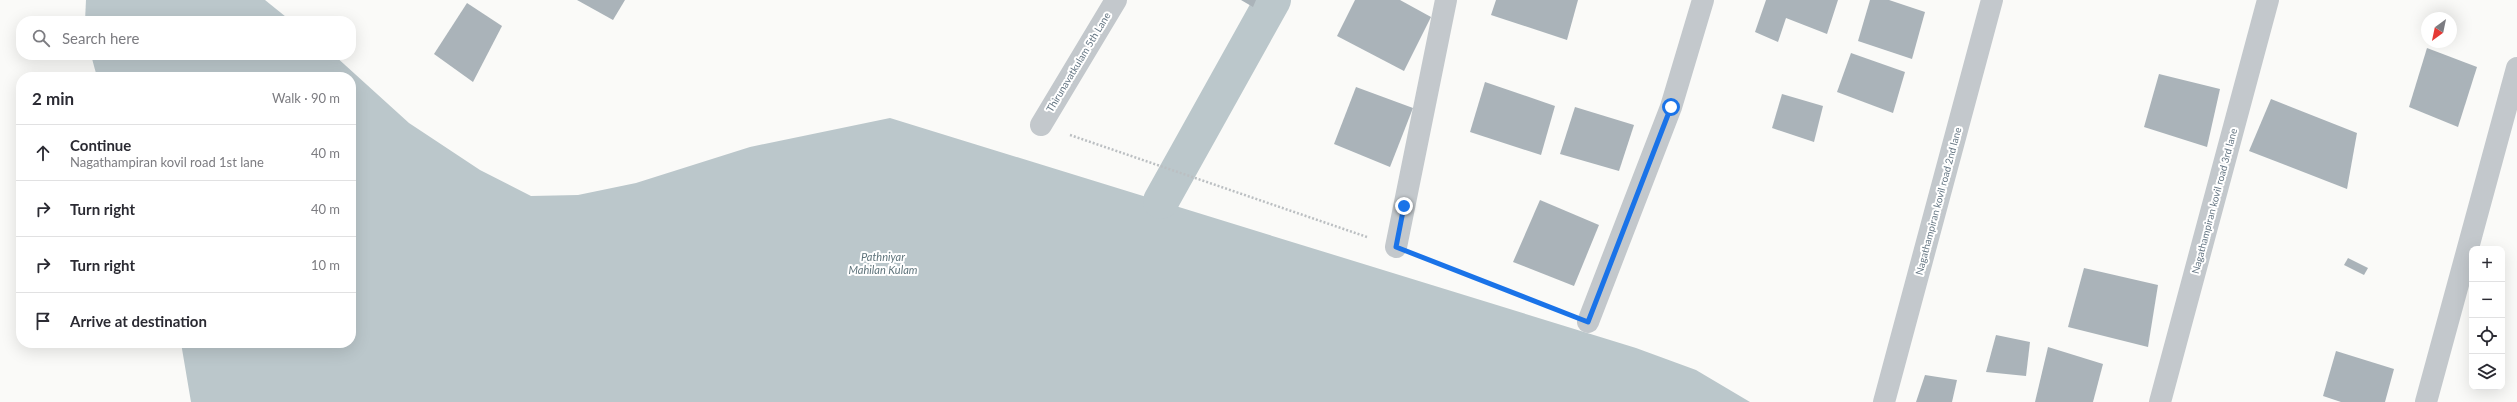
<!DOCTYPE html>
<html lang="en">
<head>
<meta charset="utf-8">
<style>
	body { margin:0; font-family:Lato,sans-serif; background:#f7f7f7; color:#2b2b33 }
	.controls { position:absolute; right:12px; bottom:12px; display:grid; overflow:hidden; border-radius:8px; box-shadow:0 4px 16px #0002 }
	.controls button { width:36px; height:36px; display:grid; place-items:center; padding:0; border:0; border-bottom:1px solid #e1e1e2; background:#fff; color:#2b2b33; font:20px sans-serif }
	.compass { position:absolute; left:2421px; top:12px; width:36px; height:36px; border-radius:50%; background:#fff; box-shadow:0 4px 16px #0002; rotate:213deg }
	.stop { position:absolute; width:12px; height:12px; margin:-9px; border:3px solid #1a73e8; border-radius:50%; background:#fff }
	.stop.end { background:#1a73e8; border-color:#fff; box-shadow:0 1px 4px #0008 }
	.list { margin:0; padding:0; list-style:none }
	h2 { display:flex; justify-content:space-between; align-items:center; height:52px; margin:0; padding:0 16px; font-size:17px }
	h2 small { font-size:13px; font-weight:400; color:#7c7c81 }
	.list li { display:grid; grid-template-columns:26px 1fr auto; gap:12px; align-items:center; box-sizing:border-box; height:56px; padding:0 16px; border-top:1px solid #e1e1e2 }
	.list b { display:block; font-size:15px; white-space:nowrap }
	.list p { margin:0; font-size:13px; white-space:nowrap; color:#7c7c81 }
	.list em { font-size:13px; font-style:normal; color:#7c7c81 }
	.icon { flex:none; width:22px; height:22px; fill:none; stroke:currentColor; stroke-width:2; stroke-linecap:round; stroke-linejoin:round }
	.map { position:relative; flex:none; width:2517px; height:402px; overflow:hidden }
	.search { position:absolute; background:#fff; box-shadow:0 4px 16px #0002; left:16px; top:16px; width:340px; height:44px; display:flex; align-items:center; gap:10px; box-sizing:border-box; padding:0 14px; border-radius:16px; color:#7c7c81; font-size:15px }
	.panel { position:absolute; background:#fff; box-shadow:0 4px 16px #0002; left:16px; top:72px; width:340px; height:276px; border-radius:16px }
	.map>svg:first-child { display:block }
</style>
</head>
<body>
<div class="map">
<svg width="2517" height="402" viewBox="0 0 2517 402">
	<rect width="100%" height="100%" fill="#fafaf8"/>
	<!-- water -->
	<g fill="#bbc7cb">
		<path d="M 86,0 L 265,0 L 291,21 L 85,21 Z"/>
		<path d="M 91,55 L 334,55 L 409,123 L 480,170 L 531,196 L 578,195 L 636,183 L 750,147 L 890,118 L 1636,348 L 1696,370 L 1750,402 L 191,402 L 181,343 L 351,343 L 351,77 L 97,77 Z"/>
	</g>
	<g fill="none" stroke-linecap="round" stroke-linejoin="round">
		<!-- canal -->
		<path stroke="#bbc7cb" stroke-width="36" d="M 1161,201 L 1273,0"/>
	</g>
	<!-- building -->
	<g fill="#aab3b9">
		<path d="M 577,0 L 625,0 L 613,20 Z"/>
		<path d="M 1241,0 L 1256,0 L 1253,7 Z"/>
		<path d="M 1355,0 L 1400,0 L 1431,17 L 1404,71 L 1337,36 Z"/>
		<path d="M 1496,0 L 1578,0 L 1567,40 L 1491,15 Z"/>
		<path d="M 1766,0 L 1838,0 L 1827,34 L 1786,18 L 1778,42 L 1755,32 Z"/>
		<path d="M 1870,0 L 1889,0 L 1925,12 L 1912,59 L 1858,41 Z"/>
		<path d="M 467,3 L 502,26 L 473,82 L 434,54 Z"/>
		<path d="M 2427,48 L 2477,67 L 2458,127 L 2409,107 Z"/>
		<path d="M 1851,53 L 1905,72 L 1893,113 L 1837,92 Z"/>
		<path d="M 2159,74 L 2220,89 L 2207,147 L 2144,127 Z"/>
		<path d="M 1485,82 L 1555,106 L 1541,155 L 1470,132 Z"/>
		<path d="M 1356,87 L 1413,108 L 1390,167 L 1334,144 Z"/>
		<path d="M 1782,94 L 1823,106 L 1814,142 L 1772,128 Z"/>
		<path d="M 2271,99 L 2357,133 L 2347,189 L 2249,151 Z"/>
		<path d="M 1575,107 L 1634,125 L 1619,171 L 1560,154 Z"/>
		<path d="M 1540,200 L 1599,225 L 1574,286 L 1513,262 Z"/>
		<path d="M 2348,258 L 2368,268 L 2364,275 L 2344,265 Z"/>
		<path d="M 2084,268 L 2158,285 L 2148,347 L 2068,327 Z"/>
		<path d="M 1996,335 L 2030,342 L 2026,376 L 1986,372 Z"/>
		<path d="M 2048,347 L 2103,364 L 2093,402 L 2035,402 Z"/>
		<path d="M 2336,351 L 2394,369 L 2385,402 L 2341,402 L 2323,396 Z"/>
		<path d="M 1925,375 L 1957,380 L 1952,402 L 1916,402 Z"/>
	</g>
	<g fill="none" stroke-linecap="round" stroke-linejoin="round">
		<!-- path -->
		<g stroke="#bbbfc2" stroke-width="2.5" stroke-dasharray="2 2" stroke-linecap="butt">
			<path d="M 1070,135 L 1367,237"/>
			<path d="M 1423,258 L 1562,312"/>
		</g>
		<!-- minor -->
		<g stroke="#c3c8cc" stroke-width="22">
			<path d="M 1041,125 L 1116,0"/>
			<path d="M 1396,247 L 1446,0"/>
			<path d="M 1588,322 L 1671,107 L 1703,0"/>
			<path d="M 1884,402 L 1992,0"/>
			<path d="M 2160,402 L 2268,0"/>
			<path d="M 2426,402 L 2517,68"/>
		</g>
	</g>
	<g fill="none" stroke-linecap="round" stroke-linejoin="round">
		<!-- route -->
		<path stroke="#1a73e8" stroke-width="5" d="M 1404,206 L 1396,247 L 1588,322 L 1671,107"/>
	</g>
	<g text-anchor="middle" dominant-baseline="central" stroke-width="4" stroke-linejoin="round" paint-order="stroke">
		<!-- street labels -->
		<g font-size="10" fill="#657683" stroke="#fff">
			<text transform="translate(1078 62) rotate(-59)">Thirunavatkulam 5th Lane</text>
			<text transform="translate(1938 201) rotate(-75)">Nagathampiran kovil road 2nd lane</text>
			<text transform="translate(2214 201) rotate(-75)">Nagathampiran kovil road 3rd lane</text>
		</g>
		<!-- water labels -->
		<g font-size="11" font-style="italic" fill="#60757c" stroke="#fff">
			<text x="883" y="256">Pathniyar<tspan x="883" dy="13">Mahilan Kulam</tspan></text>
		</g>
	</g>
</svg>
<div class="controls">
<button>+</button>
<button>−</button>
<button><svg class="icon" aria-label="locate" viewBox="0 0 24 24"><circle cx="12" cy="12" r="6"/><path d="M12 2v4M12 18v4M2 12h4M18 12h4"/></svg></button>
<button><svg class="icon" aria-label="layers" viewBox="0 0 24 24"><path d="M12 4l9 5-9 5-9-5zM3 14l9 5 9-5"/></svg></button>
</div>
<svg class="compass" viewBox="-18 -18 36 36"><path d="M0-13l5 13h-10z" fill="#e53935"/><path d="M0 13l5-13h-10z" fill="#7c7c81"/></svg>
<div class="stop" style="left:1671px;top:107px"></div>
<div class="stop end" style="left:1404px;top:206px"></div>
<div class="search"><svg class="icon" aria-label="search" viewBox="0 0 24 24"><circle cx="10" cy="10" r="6"/><path d="M15 15l6 6"/></svg>Search here</div>
<section class="panel">
<h2>2 min<small>Walk · 90 m</small></h2>
<ul class="list">
<li><svg class="icon" aria-label="ahead" viewBox="0 0 24 24"><path d="M12 20V5M6 11l6-6 6 6"/></svg><div><b>Continue</b><p>Nagathampiran kovil road 1st lane</p></div><em>40 m</em></li>
<li><svg class="icon" aria-label="right" viewBox="0 0 24 24"><path d="M7 20v-9h11M14 6l5 5-5 5"/></svg><div><b>Turn right</b></div><em>40 m</em></li>
<li><svg class="icon" aria-label="right" viewBox="0 0 24 24"><path d="M7 20v-9h11M14 6l5 5-5 5"/></svg><div><b>Turn right</b></div><em>10 m</em></li>
<li><svg class="icon" aria-label="arrive" viewBox="0 0 24 24"><path d="M6 21V4h12l-3 4 3 4H6"/></svg><div><b>Arrive at destination</b></div></li>
</ul>
</section>
</div>
</body>
</html>
